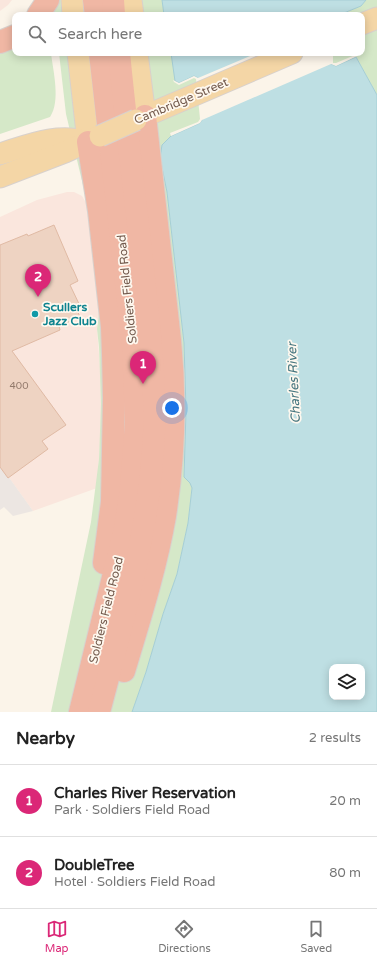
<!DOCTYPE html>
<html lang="en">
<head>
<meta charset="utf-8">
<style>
	body { margin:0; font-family:"Varela Round",sans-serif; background:#f6f6f6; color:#222 }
	.controls { position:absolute; right:12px; bottom:12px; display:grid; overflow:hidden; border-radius:8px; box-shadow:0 2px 10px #0003 }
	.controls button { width:36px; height:36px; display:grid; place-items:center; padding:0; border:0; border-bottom:1px solid #e0e0e0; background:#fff; color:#222; font:20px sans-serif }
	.you { position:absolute; left:172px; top:408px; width:14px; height:14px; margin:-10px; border:3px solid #fff; border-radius:50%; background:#1a73e8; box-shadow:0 0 0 6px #1a73e833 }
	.badge { display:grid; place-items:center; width:26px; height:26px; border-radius:50%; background:#db2777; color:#fff; font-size:13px; font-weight:700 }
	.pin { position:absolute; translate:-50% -33px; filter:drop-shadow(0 1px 2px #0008) }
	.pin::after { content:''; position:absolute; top:21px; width:14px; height:12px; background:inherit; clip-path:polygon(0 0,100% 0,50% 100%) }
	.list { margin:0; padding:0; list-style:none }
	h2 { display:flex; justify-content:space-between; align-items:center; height:52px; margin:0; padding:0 16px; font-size:17px }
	h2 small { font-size:13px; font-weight:400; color:#767676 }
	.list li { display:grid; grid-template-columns:26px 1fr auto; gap:12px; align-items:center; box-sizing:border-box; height:72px; padding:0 16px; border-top:1px solid #e0e0e0 }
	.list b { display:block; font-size:15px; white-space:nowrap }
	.list p { margin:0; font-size:13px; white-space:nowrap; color:#767676 }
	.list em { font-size:13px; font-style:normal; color:#767676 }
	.icon { flex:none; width:22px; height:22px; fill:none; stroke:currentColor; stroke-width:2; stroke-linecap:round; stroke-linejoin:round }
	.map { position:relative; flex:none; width:377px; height:712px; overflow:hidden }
	.search { position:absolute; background:#fff; box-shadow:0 2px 10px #0003; left:12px; right:12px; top:12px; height:44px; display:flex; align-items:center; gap:10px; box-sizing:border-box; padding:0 14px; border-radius:8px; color:#767676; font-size:15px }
	.sheet { height:196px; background:#fff }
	nav { display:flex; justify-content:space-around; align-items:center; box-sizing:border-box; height:56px; border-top:1px solid #e0e0e0; background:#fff; font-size:11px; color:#767676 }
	nav a { display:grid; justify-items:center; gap:2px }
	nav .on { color:#db2777 }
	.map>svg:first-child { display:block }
</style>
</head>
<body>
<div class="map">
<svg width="377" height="712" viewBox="0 0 377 712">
	<rect width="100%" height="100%" fill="#fbf4e9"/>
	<!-- commercial -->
	<g fill="#fae6dd">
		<path d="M 0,0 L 12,0 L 8,5 L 0,11 Z"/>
		<path d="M 67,192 L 74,192 L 82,196 L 88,206 L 100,306 L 97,329 L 101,379 L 101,431 L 97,488 L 33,511 L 0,465 L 0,217 L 37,200 Z"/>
	</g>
	<!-- industrial -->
	<path fill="#ece6e2" d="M 0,465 L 33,511 L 13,516 L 4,507 L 0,510 Z"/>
	<!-- green -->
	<g fill="#d5e8c8">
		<path d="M 52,0 L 162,0 L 164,15 L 54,15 Z"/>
		<path d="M 366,0 L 377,0 L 377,95 L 356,57 L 336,66 L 331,64 L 331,53 L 362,53 L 362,15 L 339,15 L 361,6 Z"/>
		<path d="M 15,48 L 15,53 L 51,53 C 53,71 61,101 50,117 L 0,134 L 0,53 Z"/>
		<path d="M 59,53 L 171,53 L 173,63 L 198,78 L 202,120 L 200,123 L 171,136 L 160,158 L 167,192 L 184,343 L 186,410 L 184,477 L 190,483 L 192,488 L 188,523 L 177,574 L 163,614 L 146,672 L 132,712 L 51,712 L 91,522 L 99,459 L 101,404 L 99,347 L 97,329 L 100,306 L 88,206 L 66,114 Z"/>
	</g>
	<!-- water -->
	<g fill="#bedfe3" stroke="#a5ced5" fill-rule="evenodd">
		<path d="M 162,0 L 366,0 L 361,6 L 339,15 L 164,15 Z"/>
		<path d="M 171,53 L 331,53 L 331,64 L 336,66 L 356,57 L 377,95 L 377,712 L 132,712 L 146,672 L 163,614 L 177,574 L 188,523 L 192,488 L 190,483 L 184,477 L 186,410 L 184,343 L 167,192 L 160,158 L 162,145 L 171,136 L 200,123 L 202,120 L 198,78 L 194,76 L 179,83 L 175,81 ZM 332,667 L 362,667 L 362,697 L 332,697 Z"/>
	</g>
	<!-- pier -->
	<path fill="#fbf4e9" d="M 257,53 L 333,53 L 333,63 L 336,63 L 355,55 L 357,56 L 336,66 L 331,64 L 202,120 L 200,123 L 171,136 L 170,133 L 198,122 L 200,119 L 196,79 L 194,78 L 179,85 L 174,82 L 173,80 L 179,83 L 194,76 L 198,78 Z"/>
	<!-- building -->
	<path fill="#eed3c2" stroke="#e0baa4" d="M 54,225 L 78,281 L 70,285 L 81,308 L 77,310 L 80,317 L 59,326 L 60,330 L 12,351 L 66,425 L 42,441 L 48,449 L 8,478 L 0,467 L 0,245 L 27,234 L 28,236 Z"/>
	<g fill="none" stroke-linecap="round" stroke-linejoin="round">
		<defs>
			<g id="primary">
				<path d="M 72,0 L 73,15"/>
				<path d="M 131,0 L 133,15"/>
				<path d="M 362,24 L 377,18"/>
				<path d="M 78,53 L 88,142"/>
				<path d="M 137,53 L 145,116"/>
				<path d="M 136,120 L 292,53"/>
				<path d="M 0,154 C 29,145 57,133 87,142"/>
				<path d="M 0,177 L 65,152 L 100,136"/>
			</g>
			<g id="motorway">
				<path d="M 94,0 L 96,15"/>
				<path d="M 113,0 L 114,15"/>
				<path d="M 38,15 L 48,0"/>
				<path d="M 0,42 L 15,36"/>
				<path d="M 88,142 L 99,211 L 112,327 L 113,354 L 114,398 L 112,502 L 104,563"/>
				<path d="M 124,671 C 139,621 156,568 165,516 C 174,458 176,399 170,340 L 145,116"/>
				<path d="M 80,712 L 125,528 L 131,487 L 136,422 L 133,346 L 100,53"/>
				<path d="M 99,712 C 123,621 150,528 154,433 C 156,375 148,317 142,259 C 134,191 126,122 119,53"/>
			</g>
		</defs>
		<!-- primary casing -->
		<use href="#primary" stroke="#d8d1cd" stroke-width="23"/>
		<!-- motorway casing -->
		<use href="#motorway" stroke="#d8d1cd" stroke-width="24"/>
		<!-- primary -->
		<use href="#primary" stroke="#f4d6a6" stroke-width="21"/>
		<!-- motorway -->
		<use href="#motorway" stroke="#f0b7a4" stroke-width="22"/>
		<defs>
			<path id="primary-bridge" d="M 100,136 L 136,120"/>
		</defs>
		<!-- primary-bridge casing -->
		<use href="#primary-bridge" stroke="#d8d1cd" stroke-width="23" stroke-linecap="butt"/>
		<!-- primary-bridge -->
		<use href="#primary-bridge" stroke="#f4d6a6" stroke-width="21"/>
	</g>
	<!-- markers -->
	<circle fill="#0f9aa8" stroke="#fef8ef" stroke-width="1.5" cx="35" cy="314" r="4"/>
	<g text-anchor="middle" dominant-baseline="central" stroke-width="3.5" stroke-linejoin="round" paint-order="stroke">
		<!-- number labels -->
		<g font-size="10" fill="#92796b">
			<text x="19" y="386">400</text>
		</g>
		<!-- street labels -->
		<g font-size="12" fill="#745b4e" stroke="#fef8ef">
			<text transform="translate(181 101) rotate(-23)">Cambridge Street</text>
			<text transform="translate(127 289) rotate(-96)">Soldiers Field Road</text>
			<text transform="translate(106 610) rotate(-76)">Soldiers Field Road</text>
		</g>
		<!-- culture labels -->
		<g font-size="12" font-weight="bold" fill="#0d838f" stroke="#fef8ef" text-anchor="start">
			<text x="43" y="307">Scullers<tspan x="43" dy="14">Jazz Club</tspan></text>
		</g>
		<!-- water labels -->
		<g font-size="13" font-style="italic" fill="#46767f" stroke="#fef8ef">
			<text transform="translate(294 383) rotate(-93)">Charles River</text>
		</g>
	</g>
</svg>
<div class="controls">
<button><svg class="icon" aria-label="layers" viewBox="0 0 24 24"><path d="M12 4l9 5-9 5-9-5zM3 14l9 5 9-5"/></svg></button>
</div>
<div class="you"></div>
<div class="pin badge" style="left:143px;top:384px">1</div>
<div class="pin badge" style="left:38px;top:297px">2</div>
<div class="search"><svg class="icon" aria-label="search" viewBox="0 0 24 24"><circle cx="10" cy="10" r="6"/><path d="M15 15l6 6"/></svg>Search here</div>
</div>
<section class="sheet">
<h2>Nearby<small>2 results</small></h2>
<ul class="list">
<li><span class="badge">1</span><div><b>Charles River Reservation</b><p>Park · Soldiers Field Road</p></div><em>20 m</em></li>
<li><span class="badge">2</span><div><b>DoubleTree</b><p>Hotel · Soldiers Field Road</p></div><em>80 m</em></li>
</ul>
</section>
<nav>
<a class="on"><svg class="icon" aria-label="map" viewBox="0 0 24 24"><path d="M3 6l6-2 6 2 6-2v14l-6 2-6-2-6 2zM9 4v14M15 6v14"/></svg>Map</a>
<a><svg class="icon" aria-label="directions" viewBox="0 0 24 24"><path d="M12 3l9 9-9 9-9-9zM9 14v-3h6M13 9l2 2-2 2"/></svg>Directions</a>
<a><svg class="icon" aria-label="saved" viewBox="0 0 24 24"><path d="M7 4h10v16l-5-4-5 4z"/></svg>Saved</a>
</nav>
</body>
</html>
